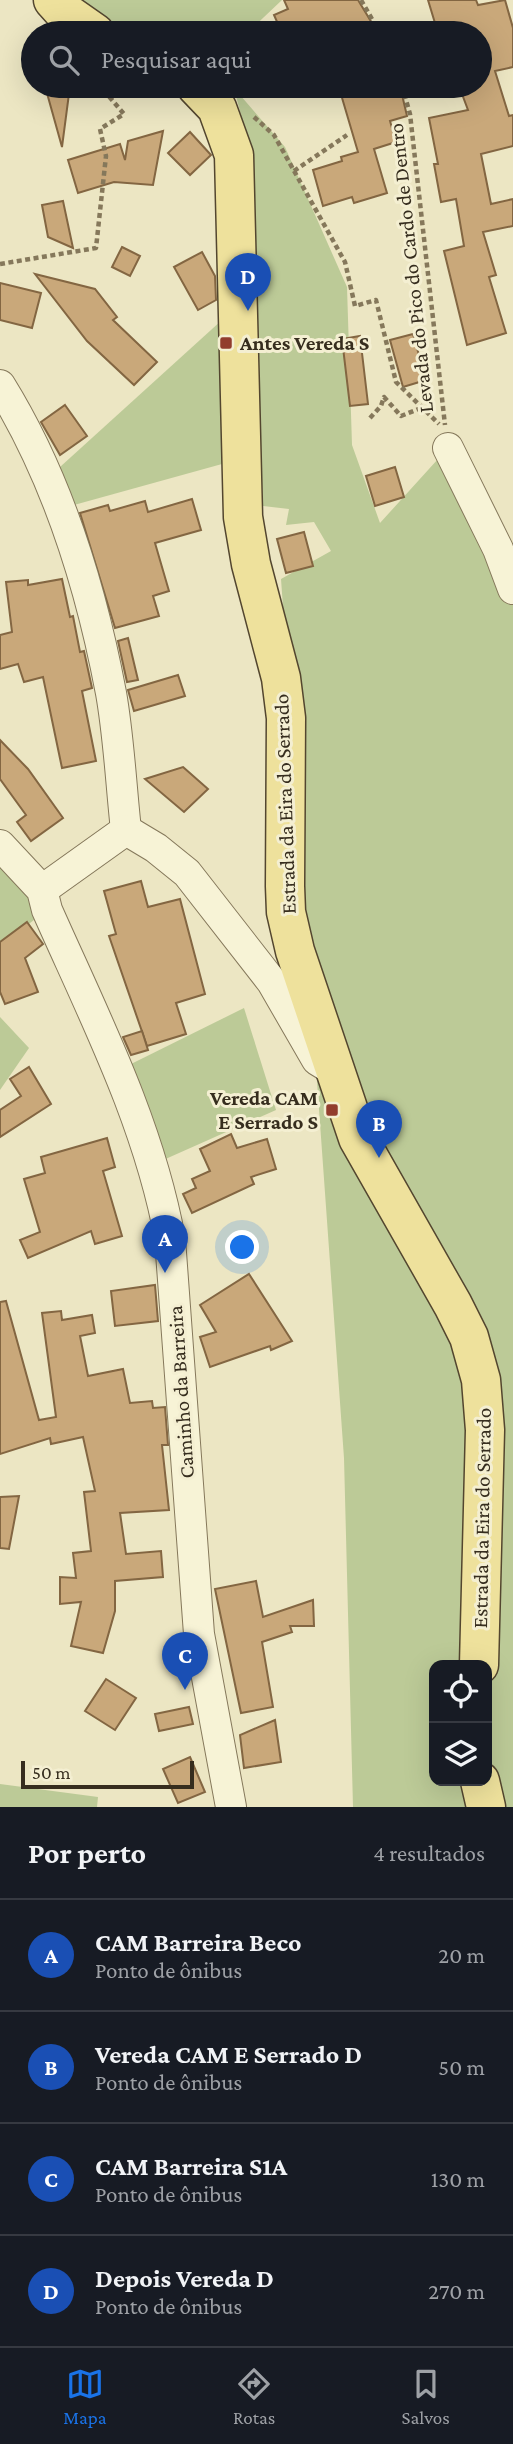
<!DOCTYPE html>
<html lang="pt">
<head>
<meta charset="utf-8">
<style>
	body { margin:0; font-family:"Crimson Pro",serif; background:#242831; color:#f1f3f6 }
	.controls { position:absolute; right:21px; bottom:21px; display:grid; overflow:hidden; border-radius:14px; box-shadow:0 7px 28px #0002 }
	.controls button { width:63px; height:63px; display:grid; place-items:center; padding:0; border:0; border-bottom:2px solid #363941; background:#171b24; color:#f1f3f6; font:35px sans-serif }
	.scale { position:absolute; left:21px; bottom:18px; width:173px; box-sizing:border-box; padding-left:7px; border:4px solid #362d1e; border-top:0; font-size:19px; line-height:24px; white-space:nowrap; color:#362d1e; -webkit-text-stroke:5px #f4efd2; paint-order:stroke }
	.you { position:absolute; left:243px; top:1248px; width:24px; height:24px; margin:-18px; border:5px solid #fff; border-radius:50%; background:#1a73e8; box-shadow:0 0 0 10px #1a73e833 }
	.badge { display:grid; place-items:center; width:46px; height:46px; border-radius:50%; background:#1a73e8; color:#fff; font-size:23px; font-weight:700 }
	.pin { position:absolute; translate:-50% -58px; filter:drop-shadow(0 2px 4px #0008) }
	.pin::after { content:''; position:absolute; top:37px; width:24px; height:21px; background:inherit; clip-path:polygon(0 0,100% 0,50% 100%) }
	.list { margin:0; padding:0; list-style:none }
	h2 { display:flex; justify-content:space-between; align-items:center; height:91px; margin:0; padding:0 28px; font-size:30px }
	h2 small { font-size:23px; font-weight:400; color:#9ea1a6 }
	.list li { display:grid; grid-template-columns:46px 1fr auto; gap:21px; align-items:center; box-sizing:border-box; height:112px; padding:0 28px; border-top:2px solid #363941 }
	.list b { display:block; font-size:26px; white-space:nowrap }
	.list p { margin:0; font-size:23px; white-space:nowrap; color:#9ea1a6 }
	.list em { font-size:23px; font-style:normal; color:#9ea1a6 }
	.icon { flex:none; width:38px; height:38px; fill:none; stroke:currentColor; stroke-width:2; stroke-linecap:round; stroke-linejoin:round }
	.map { position:relative; flex:none; width:513px; height:1807px; overflow:hidden }
	.search { position:absolute; background:#171b24; box-shadow:0 7px 28px #0002; left:21px; right:21px; top:21px; height:77px; display:flex; align-items:center; gap:18px; box-sizing:border-box; padding:0 24px; border-radius:38px; color:#9ea1a6; font-size:26px }
	.sheet { height:539px; background:#171b24 }
	nav { display:flex; justify-content:space-around; align-items:center; box-sizing:border-box; height:98px; border-top:2px solid #363941; background:#171b24; font-size:19px; color:#9ea1a6 }
	nav a { display:grid; justify-items:center; gap:4px }
	nav .on { color:#1a73e8 }
	.map>svg:first-child { display:block }
</style>
</head>
<body>
<div class="map">
<svg width="513" height="1807" viewBox="0 0 513 1807">
	<rect width="100%" height="100%" fill="#ece6c3"/>
	<!-- green -->
	<g fill="#bcca97" fill-rule="evenodd">
		<path d="M 74,0 L 282,0 L 247,33 L 134,33 L 123,25 L 109,23 Z"/>
		<path d="M 234,88 L 285,147 L 347,287 L 352,445 L 380,523 L 448,448 L 513,595 L 513,1807 L 353,1807 L 344,1458 L 281,579 L 331,551 L 314,522 L 286,525 L 289,509 L 263,506 L 246,135 ZM 434,1665 L 487,1665 L 487,1781 L 434,1781 Z"/>
		<path d="M 222,320 L 222,464 L 74,505 L 60,467 Z"/>
		<path d="M 0,845 L 47,910 L 0,946 Z"/>
		<path d="M 244,1008 L 276,1110 L 161,1161 L 125,1067 Z"/>
		<path d="M 0,1017 L 29,1048 L 0,1090 Z"/>
		<path d="M 0,1784 L 98,1797 L 97,1807 L 0,1807 Z"/>
	</g>
	<!-- building -->
	<g fill="#c9a87a" stroke="#836642" stroke-width="2">
		<path d="M 284,0 L 358,0 L 378,33 L 282,33 L 274,15 L 288,9 Z"/>
		<path d="M 428,0 L 476,0 L 478,5 L 505,0 L 513,28 L 513,67 L 495,71 L 509,116 L 513,115 L 513,146 L 481,154 L 491,204 L 513,199 L 513,226 L 483,232 L 496,275 L 489,277 L 506,333 L 467,345 L 444,251 L 464,246 L 456,199 L 441,202 L 434,164 L 438,164 L 429,118 L 468,110 L 459,86 L 480,86 L 480,33 L 438,33 Z"/>
		<path d="M 45,86 L 70,86 L 62,147 Z"/>
		<path d="M 359,86 L 400,86 L 407,116 L 390,121 L 396,142 L 374,149 L 387,193 L 354,203 L 352,197 L 323,206 L 313,170 L 342,161 L 341,157 L 358,152 L 340,91 Z"/>
		<path d="M 163,131 L 153,185 L 114,182 L 78,193 L 68,160 L 120,144 L 125,160 L 128,141 Z"/>
		<path d="M 190,132 L 211,155 L 190,175 L 168,153 Z"/>
		<path d="M 63,201 L 73,248 L 48,237 L 42,205 Z"/>
		<path d="M 122,247 L 140,256 L 130,276 L 112,267 Z"/>
		<path d="M 202,252 L 215,276 L 216,300 L 198,310 L 174,267 Z"/>
		<path d="M 35,274 L 95,289 L 117,317 L 113,320 L 157,362 L 134,385 L 87,341 Z"/>
		<path d="M 0,283 L 41,293 L 32,328 L 0,320 Z"/>
		<path d="M 413,334 L 426,380 L 403,387 L 390,340 Z"/>
		<path d="M 360,336 L 368,404 L 350,406 L 342,339 Z"/>
		<path d="M 65,405 L 87,436 L 60,455 L 41,422 Z"/>
		<path d="M 395,467 L 404,497 L 375,506 L 366,476 Z"/>
		<path d="M 192,499 L 201,530 L 155,543 L 169,591 L 153,596 L 159,616 L 115,628 L 80,513 L 108,505 L 110,511 L 145,501 L 148,512 Z"/>
		<path d="M 304,532 L 313,566 L 286,573 L 277,539 Z"/>
		<path d="M 62,579 L 70,617 L 73,616 L 80,652 L 84,651 L 92,688 L 82,691 L 96,761 L 62,768 L 43,677 L 24,682 L 18,664 L 0,669 L 0,635 L 12,632 L 6,582 L 28,580 L 28,585 Z"/>
		<path d="M 128,638 L 138,680 L 127,682 L 118,641 Z"/>
		<path d="M 178,675 L 185,696 L 134,711 L 128,690 Z"/>
		<path d="M 0,740 L 28,769 L 63,818 L 31,841 L 17,822 L 26,815 L 0,779 Z"/>
		<path d="M 183,767 L 208,789 L 184,812 L 145,779 Z"/>
		<path d="M 141,881 L 148,907 L 180,899 L 205,994 L 176,1003 L 186,1034 L 147,1046 L 109,936 L 116,934 L 104,891 Z"/>
		<path d="M 27,922 L 43,944 L 25,958 L 38,992 L 5,1004 L 0,992 L 0,942 Z"/>
		<path d="M 142,1031 L 148,1050 L 131,1055 L 123,1037 Z"/>
		<path d="M 29,1067 L 51,1104 L 0,1137 L 0,1110 L 21,1096 L 10,1079 Z"/>
		<path d="M 231,1134 L 237,1148 L 267,1139 L 276,1169 L 251,1177 L 254,1184 L 192,1213 L 183,1194 L 196,1188 L 192,1179 L 210,1171 L 200,1149 Z"/>
		<path d="M 107,1138 L 115,1167 L 103,1171 L 122,1236 L 95,1244 L 91,1231 L 28,1258 L 20,1240 L 40,1232 L 24,1179 L 45,1173 L 41,1157 Z"/>
		<path d="M 249,1274 L 292,1341 L 271,1350 L 270,1346 L 210,1367 L 200,1337 L 216,1332 L 200,1305 Z"/>
		<path d="M 155,1285 L 158,1321 L 115,1326 L 111,1291 Z"/>
		<path d="M 6,1301 L 39,1420 L 56,1417 L 42,1313 L 61,1311 L 62,1320 L 92,1315 L 95,1333 L 80,1336 L 88,1376 L 123,1369 L 130,1403 L 152,1401 L 153,1408 L 165,1407 L 168,1445 L 162,1445 L 169,1510 L 120,1513 L 126,1554 L 161,1551 L 163,1577 L 115,1581 L 115,1611 L 103,1653 L 71,1646 L 81,1602 L 60,1604 L 60,1577 L 76,1578 L 73,1553 L 91,1551 L 84,1492 L 95,1491 L 83,1437 L 51,1444 L 50,1438 L 0,1454 L 0,1302 Z"/>
		<path d="M 19,1496 L 9,1549 L 0,1548 L 0,1497 Z"/>
		<path d="M 256,1581 L 263,1617 L 313,1600 L 314,1626 L 290,1626 L 292,1632 L 262,1642 L 273,1707 L 241,1713 L 215,1589 Z"/>
		<path d="M 106,1679 L 136,1698 L 115,1730 L 85,1711 Z"/>
		<path d="M 189,1707 L 193,1724 L 159,1731 L 155,1714 Z"/>
		<path d="M 275,1720 L 281,1762 L 244,1768 L 240,1735 Z"/>
		<path d="M 190,1757 L 205,1792 L 178,1803 L 163,1769 Z"/>
	</g>
	<g fill="none" stroke-linecap="round" stroke-linejoin="round">
		<defs>
			<g id="minor">
				<path d="M 0,385 C 57,477 91,587 111,693 C 119,738 121,785 126,830"/>
				<path d="M 448,448 L 498,549 L 513,589"/>
				<path d="M 126,830 L 156,848 L 187,873 L 272,982 L 317,1060 L 330,1068"/>
				<path d="M 0,845 L 42,890 L 47,910 C 94,1016 149,1123 170,1239 L 199,1634 L 231,1807"/>
				<path d="M 42,890 L 126,830"/>
			</g>
			<g id="major">
				<path d="M 53,0 L 62,10 L 95,33"/>
				<path d="M 196,86 L 217,108 L 234,155 L 243,517 L 251,564 L 281,678 L 286,718 L 285,886 L 286,912 L 295,951 L 358,1138 L 453,1305 L 469,1337 L 481,1380 L 485,1430 L 479,1665"/>
				<path d="M 480,1781 L 486,1807"/>
			</g>
		</defs>
		<!-- minor casing -->
		<use href="#minor" stroke="#85785b" stroke-width="32"/>
		<!-- major casing -->
		<use href="#major" stroke="#53462f" stroke-width="41"/>
		<!-- path -->
		<g stroke="#85785b" stroke-width="4.5" stroke-dasharray="5 3.5" stroke-linecap="butt">
			<path d="M 361,0 L 380,33"/>
			<path d="M 402,86 L 410,114 L 445,425"/>
			<path d="M 254,117 L 274,135 L 345,262 L 355,306 L 376,300 L 396,382 L 439,424"/>
			<path d="M 294,171 L 347,135"/>
			<path d="M 0,264 L 96,248 L 106,156 L 100,129 L 124,114 L 100,86"/>
			<path d="M 370,418 L 381,406 L 384,397 L 401,416 L 421,408"/>
		</g>
		<!-- minor -->
		<use href="#minor" stroke="#f7f3d6" stroke-width="30"/>
		<!-- major -->
		<use href="#major" stroke="#eee19c" stroke-width="38"/>
	</g>
	<!-- markers -->
	<g fill="#923d2d" stroke="#f4efd2" stroke-width="2.5">
		<rect x="219" y="336" width="14" height="14" rx="3.5"/>
		<rect x="325" y="1103" width="14" height="14" rx="3.5"/>
	</g>
	<g text-anchor="middle" dominant-baseline="central" stroke-width="6" stroke-linejoin="round" paint-order="stroke">
		<!-- street labels -->
		<g font-size="21" fill="#362d1e" stroke="#f4efd2">
			<text transform="translate(411 268) rotate(-96)">Levada do Pico do Cardo de Dentro</text>
			<text transform="translate(285 804) rotate(-92)">Estrada da Eira do Serrado</text>
			<text transform="translate(181 1392) rotate(-94)">Caminho da Barreira</text>
			<text transform="translate(482 1518) rotate(-89)">Estrada da Eira do Serrado</text>
		</g>
		<!-- poi labels -->
		<g font-size="21" font-weight="bold" fill="#362d1e" stroke="#f4efd2" text-anchor="start">
			<text x="240" y="343">Antes Vereda S</text>
			<text x="318" y="1098" text-anchor="end">Vereda CAM<tspan x="318" dy="24">E Serrado S</tspan></text>
		</g>
	</g>
</svg>
<div class="controls">
<button><svg class="icon" aria-label="locate" viewBox="0 0 24 24"><circle cx="12" cy="12" r="6"/><path d="M12 2v4M12 18v4M2 12h4M18 12h4"/></svg></button>
<button><svg class="icon" aria-label="layers" viewBox="0 0 24 24"><path d="M12 4l9 5-9 5-9-5zM3 14l9 5 9-5"/></svg></button>
</div>
<div class="scale">50 m</div>
<div class="you"></div>
<div class="pin badge" style="left:165px;top:1273px;background:#1a4fb4">A</div>
<div class="pin badge" style="left:379px;top:1158px;background:#1a4fb4">B</div>
<div class="pin badge" style="left:185px;top:1690px;background:#1a4fb4">C</div>
<div class="pin badge" style="left:248px;top:311px;background:#1a4fb4">D</div>
<div class="search"><svg class="icon" aria-label="search" viewBox="0 0 24 24"><circle cx="10" cy="10" r="6"/><path d="M15 15l6 6"/></svg>Pesquisar aqui</div>
</div>
<section class="sheet">
<h2>Por perto<small>4 resultados</small></h2>
<ul class="list">
<li><span class="badge" style="background:#1a4fb4">A</span><div><b>CAM Barreira Beco</b><p>Ponto de ônibus</p></div><em>20 m</em></li>
<li><span class="badge" style="background:#1a4fb4">B</span><div><b>Vereda CAM E Serrado D</b><p>Ponto de ônibus</p></div><em>50 m</em></li>
<li><span class="badge" style="background:#1a4fb4">C</span><div><b>CAM Barreira S1A</b><p>Ponto de ônibus</p></div><em>130 m</em></li>
<li><span class="badge" style="background:#1a4fb4">D</span><div><b>Depois Vereda D</b><p>Ponto de ônibus</p></div><em>270 m</em></li>
</ul>
</section>
<nav>
<a class="on"><svg class="icon" aria-label="map" viewBox="0 0 24 24"><path d="M3 6l6-2 6 2 6-2v14l-6 2-6-2-6 2zM9 4v14M15 6v14"/></svg>Mapa</a>
<a><svg class="icon" aria-label="directions" viewBox="0 0 24 24"><path d="M12 3l9 9-9 9-9-9zM9 14v-3h6M13 9l2 2-2 2"/></svg>Rotas</a>
<a><svg class="icon" aria-label="saved" viewBox="0 0 24 24"><path d="M7 4h10v16l-5-4-5 4z"/></svg>Salvos</a>
</nav>
</body>
</html>
